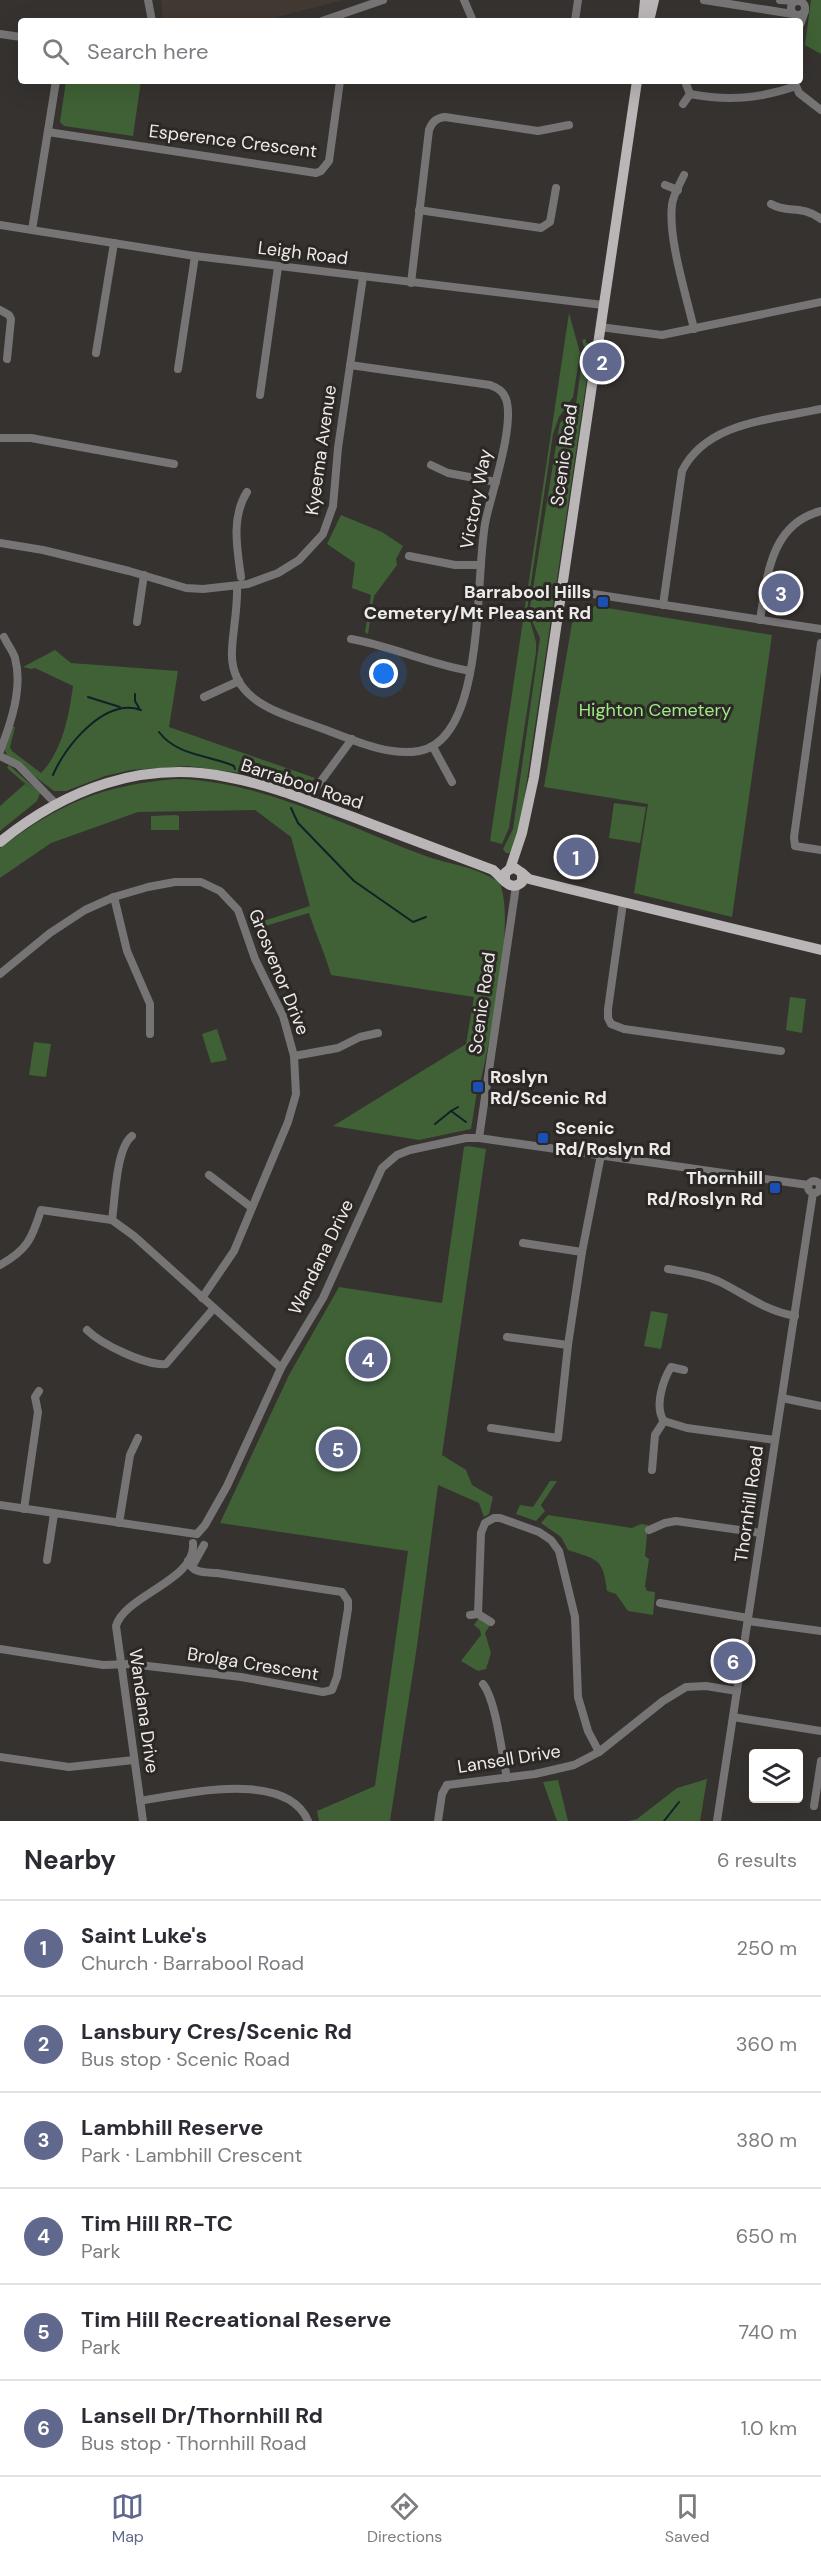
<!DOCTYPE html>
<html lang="en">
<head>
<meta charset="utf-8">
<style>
	body { margin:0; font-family:"DM Sans",sans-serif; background:#f2f2f3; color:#2b2b33 }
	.controls { position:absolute; right:18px; bottom:18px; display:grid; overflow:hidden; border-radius:6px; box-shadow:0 6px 24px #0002 }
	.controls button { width:54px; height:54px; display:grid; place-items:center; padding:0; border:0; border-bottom:2px solid #e1e1e2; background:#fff; color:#2b2b33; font:30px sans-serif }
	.you { position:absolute; left:384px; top:674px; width:21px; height:21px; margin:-15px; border:4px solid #fff; border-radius:50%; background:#1a73e8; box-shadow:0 0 0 9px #1a73e833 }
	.badge { display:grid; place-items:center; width:39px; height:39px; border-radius:50%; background:#61688d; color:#fff; font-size:20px; font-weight:700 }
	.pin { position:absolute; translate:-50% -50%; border:3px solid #fff; box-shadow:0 2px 6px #0006 }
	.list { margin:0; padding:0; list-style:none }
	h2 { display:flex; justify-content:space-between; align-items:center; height:78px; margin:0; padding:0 24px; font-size:26px }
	h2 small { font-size:20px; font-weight:400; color:#7c7c81 }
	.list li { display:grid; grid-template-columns:39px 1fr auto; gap:18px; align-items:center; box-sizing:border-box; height:96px; padding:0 24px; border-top:2px solid #e1e1e2 }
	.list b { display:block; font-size:22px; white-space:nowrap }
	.list p { margin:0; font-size:20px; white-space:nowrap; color:#7c7c81 }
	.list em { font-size:20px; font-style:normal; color:#7c7c81 }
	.icon { flex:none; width:33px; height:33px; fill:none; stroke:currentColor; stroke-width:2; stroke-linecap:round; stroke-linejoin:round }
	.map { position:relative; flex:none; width:821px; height:1821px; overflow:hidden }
	.search { position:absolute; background:#fff; box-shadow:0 6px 24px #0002; left:18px; right:18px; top:18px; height:66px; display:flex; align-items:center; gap:15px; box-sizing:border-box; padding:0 21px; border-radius:6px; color:#7c7c81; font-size:22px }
	.sheet { height:654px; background:#fff }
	nav { display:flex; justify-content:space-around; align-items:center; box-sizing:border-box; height:84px; border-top:2px solid #e1e1e2; background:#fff; font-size:16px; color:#7c7c81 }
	nav a { display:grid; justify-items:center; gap:3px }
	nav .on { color:#61688d }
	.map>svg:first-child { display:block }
</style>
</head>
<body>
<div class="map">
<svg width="821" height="1821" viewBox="0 0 821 1821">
	<rect width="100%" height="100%" fill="#36322f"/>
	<!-- built -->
	<path fill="#423932" d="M 161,0 L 343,0 L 262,21 L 163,21 Z"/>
	<!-- green -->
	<g fill="#3f6135">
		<path d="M 811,0 L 821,0 L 821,54 L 805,45 Z"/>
		<path d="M 66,81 L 141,81 L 133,136 L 64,126 L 60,122 Z"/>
		<path d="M 569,313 L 580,353 L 573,397 L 559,417 L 553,434 L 527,610 L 536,642 L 536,652 L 509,828 L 502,844 L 490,841 Z"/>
		<path d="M 586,339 L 586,343 L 592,344 L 520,827 L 511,853 L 506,853 L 503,849 L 513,829 L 540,638 L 531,619 L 530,607 L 558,433 L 560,423 L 576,404 L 584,347 L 582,340 Z"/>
		<path d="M 341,515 L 382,532 L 403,546 L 396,559 L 397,565 L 374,596 L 368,634 L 365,632 L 371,595 L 352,588 L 355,563 L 327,544 Z"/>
		<path d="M 776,573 L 792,575 L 785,613 L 770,611 Z"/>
		<path d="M 595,606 L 772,635 L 732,917 L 634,893 L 648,804 L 544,787 L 572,623 Z"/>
		<path d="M 55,650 L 71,663 L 178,671 L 169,727 L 315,778 L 306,788 L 299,789 L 247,774 L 188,766 L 131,770 L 105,776 L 66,791 L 54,791 L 7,755 L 4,749 L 12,726 L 15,727 L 10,747 L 12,751 L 41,773 C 63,750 69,715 73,686 L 35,668 L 32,669 L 23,667 Z"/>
		<path d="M 9,765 L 40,793 L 37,801 L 0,831 L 0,806 L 25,784 L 35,792 L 7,768 Z"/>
		<path d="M 176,779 C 260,780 345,826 423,855 C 450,865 475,866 499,882 C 517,918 489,1042 480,1085 L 478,1085 L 471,1129 L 419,1140 L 333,1126 L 466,1044 L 474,997 L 331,975 C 325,953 316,935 309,913 L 255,929 L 254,924 L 310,906 L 291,837 L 255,810 L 138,812 L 51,843 L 0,878 L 0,848 C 59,804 102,785 176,779 Z"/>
		<path d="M 614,803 L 646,807 L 640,843 L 609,838 Z"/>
		<path d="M 176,815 L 179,816 L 179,830 L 151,830 L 151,816 Z"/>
		<path d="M 790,997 L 806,999 L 802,1033 L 786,1030 Z"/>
		<path d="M 217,1029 L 227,1060 L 211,1063 L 202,1034 Z"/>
		<path d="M 34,1042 L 51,1044 L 46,1077 L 29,1075 Z"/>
		<path d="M 468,1146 L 486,1149 L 442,1455 L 466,1470 L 472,1485 L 493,1497 L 489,1514 L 484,1517 L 479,1503 L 438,1485 L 417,1646 L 390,1821 L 319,1821 L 317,1811 L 375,1786 L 408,1551 L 220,1523 L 289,1375 L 339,1287 L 442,1303 L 464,1147 Z"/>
		<path d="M 651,1311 L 668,1314 L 661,1349 L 644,1346 Z"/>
		<path d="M 550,1481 L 557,1481 L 541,1505 L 545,1511 L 536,1521 L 516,1514 L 520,1505 L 533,1507 Z"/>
		<path d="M 548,1515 L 632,1528 L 641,1524 L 648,1525 L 645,1556 L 649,1559 L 645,1586 L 647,1591 L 655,1592 L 653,1615 L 628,1611 L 616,1594 L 607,1591 C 603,1558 598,1560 568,1550 L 561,1537 L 541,1523 Z"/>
		<path d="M 479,1618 L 490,1625 L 485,1633 L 491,1653 L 486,1669 L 478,1671 L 461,1661 L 481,1635 L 480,1630 L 474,1625 Z"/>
		<path d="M 707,1779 L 700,1821 L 628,1821 L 637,1819 L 677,1788 Z"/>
		<path d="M 558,1780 L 568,1821 L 557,1821 L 543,1782 Z"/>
	</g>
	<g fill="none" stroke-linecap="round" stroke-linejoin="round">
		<!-- stream -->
		<g stroke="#102127" stroke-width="2">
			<path d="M 135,694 L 135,701 L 139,708"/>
			<path d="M 88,697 L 120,707"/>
			<path d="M 159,732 C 177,756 209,755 234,766 L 235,769"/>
			<path d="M 53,775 C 65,746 105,697 141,710"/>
			<path d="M 291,808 L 298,823 L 354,881 L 413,922 L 426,917"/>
			<path d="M 451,1111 L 458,1107"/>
			<path d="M 435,1124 L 451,1111 L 466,1122"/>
			<path d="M 664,1821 L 679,1802"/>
		</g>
		<!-- minor -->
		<g stroke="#777475" stroke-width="8">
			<path d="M 148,0 L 152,21"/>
			<path d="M 464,0 L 473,21"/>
			<path d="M 704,0 L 793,14"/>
			<path d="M 780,0 L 795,1"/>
			<circle cx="798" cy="8" r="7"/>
			<path d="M 322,21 L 383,0"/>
			<path d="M 575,21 L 578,0"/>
			<path d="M 800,25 L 805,11"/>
			<path d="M 0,34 L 21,37"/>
			<path d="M 794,81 L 799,93 L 821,110"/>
			<path d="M 686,84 L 690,94"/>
			<path d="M 690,94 C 728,101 759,99 796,86"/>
			<path d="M 683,104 L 690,94"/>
			<path d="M 48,132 L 316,173 L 321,171 L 329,161 L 340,81"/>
			<path d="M 684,175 C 680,184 673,195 672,205 C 668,239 686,294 694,329"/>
			<path d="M 665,185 L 678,190"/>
			<path d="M 771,204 C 788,214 801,204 821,219"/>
			<path d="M 419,210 L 541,228 L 550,222 L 556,188"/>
			<path d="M 0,225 L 195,256 L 603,305"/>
			<path d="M 32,230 L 56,81"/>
			<path d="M 411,283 L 429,130 C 432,122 436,118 445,117 L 538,131 L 569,125"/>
			<path d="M 0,310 L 9,315 L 11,319 L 7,359"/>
			<path d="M 600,327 L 662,335 L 821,302"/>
			<path d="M 96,353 L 114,243"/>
			<path d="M 178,369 L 195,256"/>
			<path d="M 260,395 L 278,267"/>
			<path d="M 0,438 L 31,438 L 174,464"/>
			<path d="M 431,465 L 448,473 L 496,482"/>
			<path d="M 0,543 L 43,550 L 129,571 L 186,588 L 203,589 L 248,584 L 278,573 L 299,560 L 323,534 L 333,506 L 338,448 L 363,277"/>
			<path d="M 409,556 L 455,565 L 481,565"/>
			<path d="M 241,577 C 237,549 231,517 247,492"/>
			<path d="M 237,586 C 238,608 233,628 232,650 C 229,701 280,713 318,727 C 349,738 386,757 419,751 C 488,739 474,570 486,519 C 492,491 515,425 506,399 C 503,391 498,388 490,385 L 350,365"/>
			<path d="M 561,589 L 821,629"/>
			<path d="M 663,605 L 682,471 C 707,421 772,420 821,409"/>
			<path d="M 760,620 C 767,577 770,524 821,511"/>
			<path d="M 137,622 L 144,575"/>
			<path d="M 351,639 C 391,646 429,664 470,671"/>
			<path d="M 821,643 L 794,837 L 795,846 L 821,850"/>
			<path d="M 204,697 L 239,681"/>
			<path d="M 433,747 L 452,782"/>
			<path d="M 0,751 C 11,723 23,688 15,658 C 13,651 7,644 4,637"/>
			<path d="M 0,756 L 18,765 L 56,804"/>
			<path d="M 307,800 L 352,739"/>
			<path d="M 114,897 L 127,951 L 150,1004 L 150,1034"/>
			<path d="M 623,903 L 608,1009 L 608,1018 L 611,1024 L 624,1029 L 781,1051"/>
			<path d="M 0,974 L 50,933 L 85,910 L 114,897 L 148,887 L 175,882 L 201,882 L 220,891 L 238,910 L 255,959 L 283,1016 L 294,1056 L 296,1094 L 288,1122 L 234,1251 L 202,1298"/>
			<path d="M 294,1056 L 338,1048 L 360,1037 L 378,1033"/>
			<path d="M 479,1138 L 516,886"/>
			<path d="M 209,1175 L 251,1207"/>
			<circle cx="814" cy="1187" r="6"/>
			<path d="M 112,1220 C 115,1200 116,1148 132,1136"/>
			<path d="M 523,1243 L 582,1252"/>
			<path d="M 0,1265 C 27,1250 32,1239 41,1210 L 112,1220 L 134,1236 L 281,1368"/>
			<path d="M 668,1269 C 685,1272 702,1274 718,1281 C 745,1294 765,1311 795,1316"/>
			<path d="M 87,1330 C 101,1344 146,1366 166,1364 L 214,1308"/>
			<path d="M 507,1337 L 568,1345"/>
			<path d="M 684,1370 L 671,1367 C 663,1380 654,1407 664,1421 L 687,1428 L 775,1440"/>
			<path d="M 782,1398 L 821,1406"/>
			<path d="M 491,1428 L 558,1438 L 568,1345 L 582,1252 L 601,1155"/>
			<path d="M 652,1470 L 655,1435 L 664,1421"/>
			<path d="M 0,1505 L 196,1534"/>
			<path d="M 24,1509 L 38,1412 L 35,1397 L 39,1391"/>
			<path d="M 119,1523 L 130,1455 L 138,1438"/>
			<path d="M 649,1530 L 665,1523 L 676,1521 L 761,1533"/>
			<path d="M 197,1534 L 205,1525 L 227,1486 L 281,1368 L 323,1298 L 382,1168 L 397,1155 L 410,1150 L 466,1138 L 479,1138 L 808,1185"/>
			<path d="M 47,1560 L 54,1514"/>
			<path d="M 194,1563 L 204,1545"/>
			<path d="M 660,1603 L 748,1618"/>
			<path d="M 478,1614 L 481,1533 L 485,1523 L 494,1518 L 500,1518 L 539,1532 L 551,1540 L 559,1551 L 575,1617 L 578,1697 L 588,1731 L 599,1752"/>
			<path d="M 470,1615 L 478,1614 L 491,1622"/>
			<path d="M 748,1621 L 821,1631"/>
			<path d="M 0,1649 L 103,1665 L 131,1664 L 241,1677 L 323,1692 L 332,1690 L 337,1677 L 348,1609 L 348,1601 L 342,1592 L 217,1573 C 205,1572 193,1574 188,1561"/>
			<path d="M 483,1684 C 496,1700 502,1755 507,1778"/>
			<path d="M 733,1717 L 821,1731"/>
			<path d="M 0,1757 L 69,1767 L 134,1760"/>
			<path d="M 447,1785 L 535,1774 L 574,1765 L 599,1752 L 663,1701 L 686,1687 L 706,1686 L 737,1691"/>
			<path d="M 140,1801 C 183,1794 287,1769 308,1821"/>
			<path d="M 814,1806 L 821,1761"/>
			<path d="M 143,1821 L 116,1626 C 125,1595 197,1580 193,1543"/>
			<path d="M 438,1821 L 442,1794 L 447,1785"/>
			<path d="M 717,1821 L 813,1193"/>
		</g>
		<!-- major -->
		<g stroke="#bab5b6" stroke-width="10">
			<path d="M 643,21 L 645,0"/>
			<path d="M 649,21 L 654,0"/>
			<path d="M 0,842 C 65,789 143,760 227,777 C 271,785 311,802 353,817 C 399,835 446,852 493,870 C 502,877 510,893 522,882 L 522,873 L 515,868 L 510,869 L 505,873 L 505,882"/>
			<path d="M 510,869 L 522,833 L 534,777 L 637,81"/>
			<path d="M 522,873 L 529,879 L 565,888 L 821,950"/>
		</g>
	</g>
	<!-- markers -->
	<g fill="#1a4fb4" stroke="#2c2826" stroke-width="2">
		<rect x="597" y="596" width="12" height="12" rx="3"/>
		<rect x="472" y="1081" width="12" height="12" rx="3"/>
		<rect x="537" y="1132" width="12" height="12" rx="3"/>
		<rect x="769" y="1182" width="12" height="12" rx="3"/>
	</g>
	<g text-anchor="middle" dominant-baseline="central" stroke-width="6" stroke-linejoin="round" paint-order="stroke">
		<!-- street labels -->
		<g font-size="18" fill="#eeecea" stroke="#2c2826">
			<text transform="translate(233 141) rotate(7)">Esperence Crescent</text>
			<text transform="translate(303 253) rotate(7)">Leigh Road</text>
			<text transform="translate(321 450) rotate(-82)">Kyeema Avenue</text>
			<text transform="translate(564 455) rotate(-82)">Scenic Road</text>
			<text transform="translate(476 499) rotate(-79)">Victory Way</text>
			<text transform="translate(302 784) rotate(18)">Barrabool Road</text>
			<text transform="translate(279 972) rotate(68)">Grosvenor Drive</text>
			<text transform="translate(482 1003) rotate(-82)">Scenic Road</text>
			<text transform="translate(321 1257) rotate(-64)">Wandana Drive</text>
			<text transform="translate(749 1504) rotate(-82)">Thornhill Road</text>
			<text transform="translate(253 1664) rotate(9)">Brolga Crescent</text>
			<text transform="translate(144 1711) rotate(82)">Wandana Drive</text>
			<text transform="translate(509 1759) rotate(-9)">Lansell Drive</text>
		</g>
		<!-- poi labels -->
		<g font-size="18" font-weight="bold" fill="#eeecea" stroke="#2c2826" text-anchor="end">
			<text x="591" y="592">Barrabool Hills<tspan x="591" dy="21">Cemetery/Mt Pleasant Rd</tspan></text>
			<text x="490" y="1077" text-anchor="start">Roslyn<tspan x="490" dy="21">Rd/Scenic Rd</tspan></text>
			<text x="555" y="1128" text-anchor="start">Scenic<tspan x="555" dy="21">Rd/Roslyn Rd</tspan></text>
			<text x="763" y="1178">Thornhill<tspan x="763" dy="21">Rd/Roslyn Rd</tspan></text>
		</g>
		<!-- park labels -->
		<g font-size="18" fill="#9eec86" stroke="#2c2826">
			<text x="655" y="710">Highton Cemetery</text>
		</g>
	</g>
</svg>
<div class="controls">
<button><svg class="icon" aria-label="layers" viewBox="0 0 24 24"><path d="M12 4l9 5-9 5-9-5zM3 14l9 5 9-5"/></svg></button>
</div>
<div class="you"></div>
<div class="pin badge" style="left:576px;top:857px">1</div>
<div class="pin badge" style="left:602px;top:362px">2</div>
<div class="pin badge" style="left:781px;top:593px">3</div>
<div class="pin badge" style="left:368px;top:1359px">4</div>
<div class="pin badge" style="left:338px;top:1449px">5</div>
<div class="pin badge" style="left:733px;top:1661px">6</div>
<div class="search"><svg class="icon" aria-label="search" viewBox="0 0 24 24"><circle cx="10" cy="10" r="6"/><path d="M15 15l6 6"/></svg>Search here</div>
</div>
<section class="sheet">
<h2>Nearby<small>6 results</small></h2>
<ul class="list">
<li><span class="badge">1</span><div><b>Saint Luke's</b><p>Church · Barrabool Road</p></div><em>250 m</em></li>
<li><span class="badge">2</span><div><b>Lansbury Cres/Scenic Rd</b><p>Bus stop · Scenic Road</p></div><em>360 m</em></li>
<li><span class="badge">3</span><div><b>Lambhill Reserve</b><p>Park · Lambhill Crescent</p></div><em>380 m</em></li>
<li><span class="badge">4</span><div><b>Tim Hill RR-TC</b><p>Park</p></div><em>650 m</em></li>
<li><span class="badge">5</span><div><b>Tim Hill Recreational Reserve</b><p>Park</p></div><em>740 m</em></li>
<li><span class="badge">6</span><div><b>Lansell Dr/Thornhill Rd</b><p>Bus stop · Thornhill Road</p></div><em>1.0 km</em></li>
</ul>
</section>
<nav>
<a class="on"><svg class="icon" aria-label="map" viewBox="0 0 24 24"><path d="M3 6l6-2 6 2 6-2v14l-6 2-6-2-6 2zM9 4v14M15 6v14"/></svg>Map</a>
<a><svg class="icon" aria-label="directions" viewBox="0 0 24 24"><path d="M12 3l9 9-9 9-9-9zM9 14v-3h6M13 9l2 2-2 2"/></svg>Directions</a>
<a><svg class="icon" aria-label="saved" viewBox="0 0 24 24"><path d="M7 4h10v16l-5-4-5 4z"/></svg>Saved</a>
</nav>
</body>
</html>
